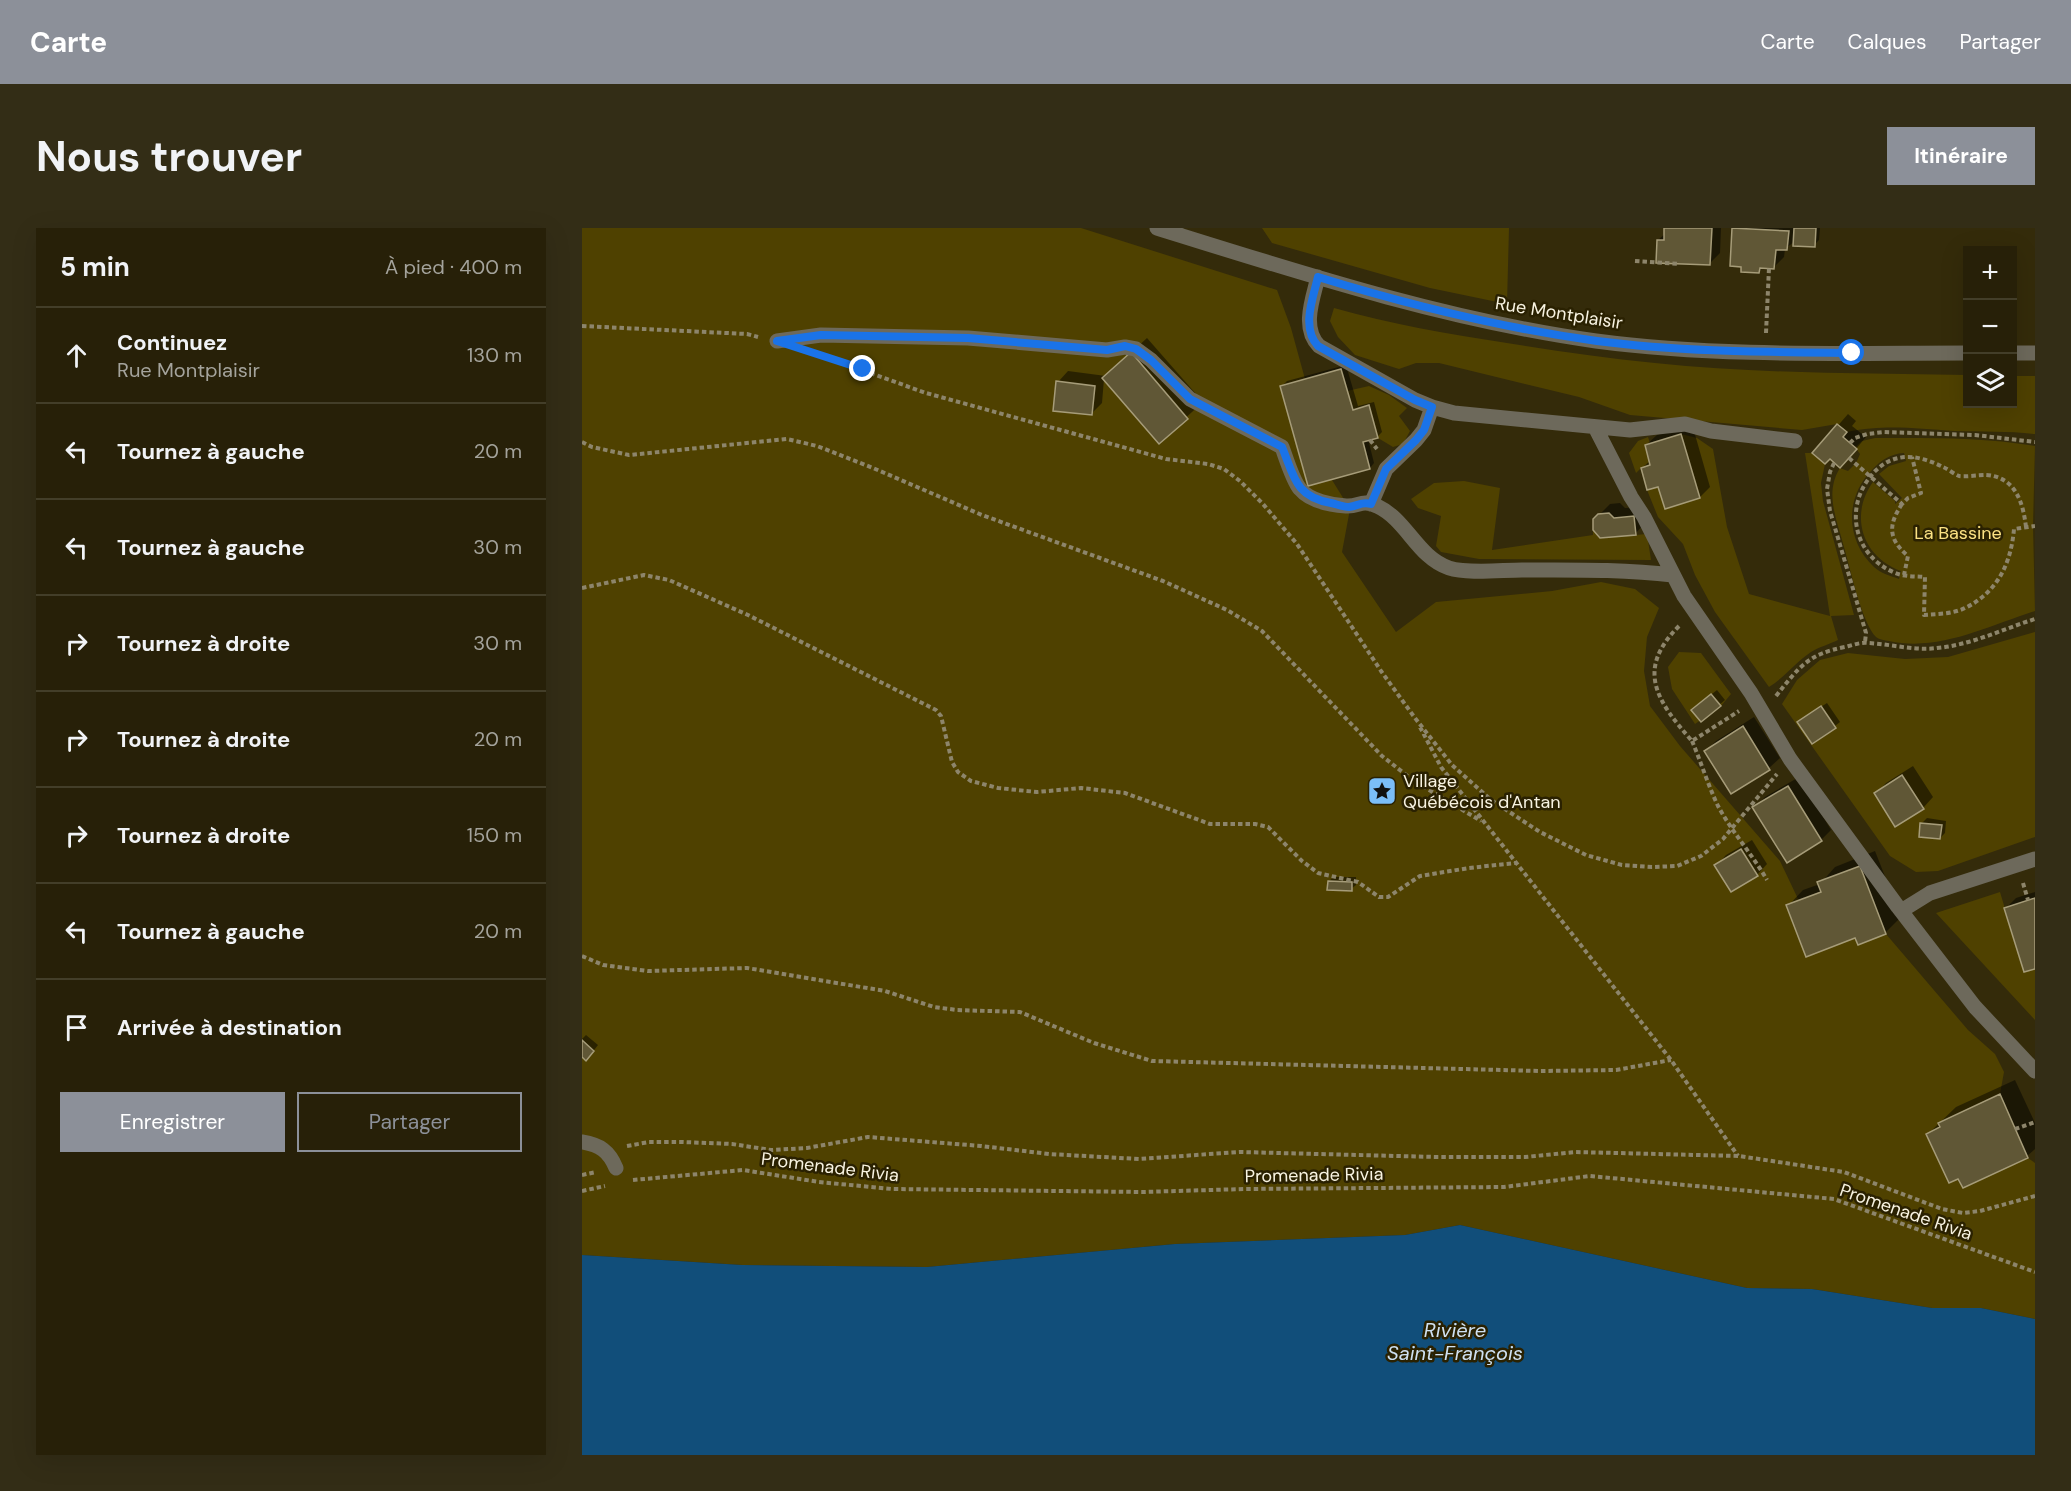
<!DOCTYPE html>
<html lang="fr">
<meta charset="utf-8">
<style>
:root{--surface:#272008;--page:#332d16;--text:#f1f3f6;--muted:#a4a39c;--line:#433e29;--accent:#8c9099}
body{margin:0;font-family:"DM Sans",sans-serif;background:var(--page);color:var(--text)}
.controls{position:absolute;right:18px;top:18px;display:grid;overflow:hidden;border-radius:0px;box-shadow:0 6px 24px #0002}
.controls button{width:54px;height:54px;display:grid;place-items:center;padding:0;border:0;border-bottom:2px solid var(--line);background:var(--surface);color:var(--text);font:30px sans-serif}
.stop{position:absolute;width:18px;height:18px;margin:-14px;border:4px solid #1a73e8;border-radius:50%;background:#fff}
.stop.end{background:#1a73e8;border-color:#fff;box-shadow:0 2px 6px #0008}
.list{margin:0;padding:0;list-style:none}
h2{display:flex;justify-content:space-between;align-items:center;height:78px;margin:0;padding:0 24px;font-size:26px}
h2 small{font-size:20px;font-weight:400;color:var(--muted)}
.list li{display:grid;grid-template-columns:39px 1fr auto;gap:18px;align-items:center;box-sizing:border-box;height:96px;padding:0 24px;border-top:2px solid var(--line)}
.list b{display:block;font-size:22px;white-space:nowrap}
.list p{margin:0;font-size:20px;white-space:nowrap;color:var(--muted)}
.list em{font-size:20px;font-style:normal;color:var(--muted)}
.actions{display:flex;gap:12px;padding:18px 24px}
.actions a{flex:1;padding:14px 0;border:2px solid var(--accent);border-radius:0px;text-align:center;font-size:21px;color:var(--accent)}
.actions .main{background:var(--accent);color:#fff}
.icon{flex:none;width:33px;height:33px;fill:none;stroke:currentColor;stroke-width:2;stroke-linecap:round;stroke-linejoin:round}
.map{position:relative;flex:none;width:1453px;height:1227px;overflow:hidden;border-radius:0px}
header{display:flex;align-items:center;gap:36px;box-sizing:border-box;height:84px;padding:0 30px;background:var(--accent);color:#fff}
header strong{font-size:28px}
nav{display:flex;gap:33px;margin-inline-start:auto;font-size:21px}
.intro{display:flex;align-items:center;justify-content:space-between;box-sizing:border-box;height:144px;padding:0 36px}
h1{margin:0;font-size:42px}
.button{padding:15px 27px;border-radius:0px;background:var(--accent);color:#fff;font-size:21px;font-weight:700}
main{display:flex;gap:36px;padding:0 36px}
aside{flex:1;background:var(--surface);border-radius:0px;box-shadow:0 6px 24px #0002}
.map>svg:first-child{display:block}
.green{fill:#4f4100;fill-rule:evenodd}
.water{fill:#114e7a}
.shadow{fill:#0007}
.building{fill:#605736;stroke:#a69c79;stroke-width:1.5}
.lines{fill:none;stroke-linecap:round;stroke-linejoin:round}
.path{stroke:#8d856b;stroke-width:4;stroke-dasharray:4.5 3;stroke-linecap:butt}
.minor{stroke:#6d695b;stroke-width:15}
.route{stroke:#1a73e8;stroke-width:8}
.labels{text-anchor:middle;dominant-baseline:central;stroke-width:5;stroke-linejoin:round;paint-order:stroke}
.street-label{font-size:18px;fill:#f8f3e1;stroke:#2a2101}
.park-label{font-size:18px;fill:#fce283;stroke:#2a2101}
.poi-label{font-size:18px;fill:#f8f3e1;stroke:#2a2101;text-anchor:start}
.water-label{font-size:20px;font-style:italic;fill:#cfe1f2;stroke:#2a2101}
</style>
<header>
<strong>Carte</strong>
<nav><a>Carte</a><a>Calques</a><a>Partager</a></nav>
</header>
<div class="intro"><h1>Nous trouver</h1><a class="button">Itinéraire</a></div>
<main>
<aside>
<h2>5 min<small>À pied · 400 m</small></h2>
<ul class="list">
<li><svg class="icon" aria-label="ahead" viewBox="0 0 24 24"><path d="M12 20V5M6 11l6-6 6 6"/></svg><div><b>Continuez</b><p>Rue Montplaisir</p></div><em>130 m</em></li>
<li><svg class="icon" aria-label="left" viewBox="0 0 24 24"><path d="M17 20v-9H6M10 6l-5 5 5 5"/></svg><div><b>Tournez à gauche</b></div><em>20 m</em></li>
<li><svg class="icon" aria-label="left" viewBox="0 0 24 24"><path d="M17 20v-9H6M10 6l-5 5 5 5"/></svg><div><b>Tournez à gauche</b></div><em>30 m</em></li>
<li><svg class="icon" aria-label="right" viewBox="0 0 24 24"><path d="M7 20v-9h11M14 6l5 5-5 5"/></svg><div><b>Tournez à droite</b></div><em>30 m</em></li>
<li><svg class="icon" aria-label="right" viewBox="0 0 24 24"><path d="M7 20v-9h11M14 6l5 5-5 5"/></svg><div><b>Tournez à droite</b></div><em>20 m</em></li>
<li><svg class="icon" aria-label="right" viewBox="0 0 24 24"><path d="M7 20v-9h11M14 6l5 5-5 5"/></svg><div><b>Tournez à droite</b></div><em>150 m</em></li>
<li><svg class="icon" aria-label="left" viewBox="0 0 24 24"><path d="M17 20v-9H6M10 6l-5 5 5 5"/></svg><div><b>Tournez à gauche</b></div><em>20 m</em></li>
<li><svg class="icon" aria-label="arrive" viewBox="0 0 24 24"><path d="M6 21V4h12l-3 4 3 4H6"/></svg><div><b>Arrivée à destination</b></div></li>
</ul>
<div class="actions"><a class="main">Enregistrer</a><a>Partager</a></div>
</aside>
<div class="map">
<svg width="1453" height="1227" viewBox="0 0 1453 1227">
<rect width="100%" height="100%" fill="#342b0a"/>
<path class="green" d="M0,0H499L695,62L709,100L723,151L698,158L726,258L750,252L768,281L760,324L814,404L854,374L970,363L1019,354L1053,361L1077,380L1065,409L1062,443L1068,478L1098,518L1198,633L1227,694L1244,721L1273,710L1276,717L1304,706L1386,802L1413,826L1422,844L1418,866L1357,895L1358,899L1344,906L1381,960L1446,930L1453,935V1091L1399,1080H1350L1230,1061L1165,1060L878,997L823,1007L593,1016L345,1039L160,1037L0,1027Z
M680,0H927L925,76L848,60L690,15Z
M752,80C809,96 866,106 925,115C974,123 1023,130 1073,135C1177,146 1281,145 1385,147L1386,176H1430L1431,148H1453V206C1426,203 1400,204 1373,203C1333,201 1306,196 1265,204L1255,196L1220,202L1048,187L997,169L857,135H834L817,141L773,127L756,109L748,93Z
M787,158L807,167L825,180L817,188L828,203L821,216L811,219L796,210L787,178L771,182L765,163Z
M1099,206L1115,210L1131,221L1145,299L1167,366L1248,388L1223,225H1230L1243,236L1239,255L1241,273L1272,387L1249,388L1256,412C1248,416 1237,419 1229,424C1214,434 1203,449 1187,459L1133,384L1113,347L1101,316L1076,289L1065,262L1076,259L1083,281L1118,270Z
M1066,209L1068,215L1063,217L1068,237L1059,240L1054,245L1047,225L1056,213Z
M1293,210C1347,210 1400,209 1453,218L1451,298L1453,383C1406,398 1357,424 1307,413C1302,412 1298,412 1294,409C1280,395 1268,340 1262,319C1255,292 1242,265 1258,240L1266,243L1274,235L1278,226L1273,219L1280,213ZM1322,225L1324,233L1307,238L1297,246L1320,270L1313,276V273L1291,254C1267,287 1280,329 1319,343L1317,351C1309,348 1298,345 1292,339C1263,312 1263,269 1290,242C1299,232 1308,226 1322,225Z
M882,253L918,260L910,322L1011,307V302L1018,310L1065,306L1069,332L897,331L859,324L854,318L859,288L836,280L829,271L852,255Z
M1453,404V609L1356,643L1334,644L1308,628L1200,476L1215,452L1238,432L1266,425L1323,431L1366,429Z
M1097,424L1119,425L1149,466L1139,478L1113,496L1090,461L1086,439Z
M1418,664L1442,744L1453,741V792L1354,685Z"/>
<path class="water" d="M878,997L1165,1060L1230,1061L1350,1080H1399L1453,1091V1227H0V1027L160,1037L345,1039L593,1016L823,1007Z"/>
<path class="shadow" d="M1084,0H1139L1138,25L1127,36L1076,12L1084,5Z
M1152,0H1238L1237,12L1232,17L1213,13L1203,21L1202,29L1192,39L1182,38L1177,44L1161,37H1149Z
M565,110L621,174L577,214L522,151L520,175L509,186L476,154L486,143L524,148Z
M764,137L776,178L792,174L800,204L795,209L786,211L792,235L788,240L700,158L705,153Z
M1266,186L1274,193L1270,198L1284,209L1268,228L1232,225Z
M1110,196L1128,259L1118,269L1060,240L1069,232L1064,217L1075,207Z
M1038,275L1043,280L1062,279L1063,295L1053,306L1012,292L1028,276Z
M1135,462L1143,472L1119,492L1116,477Z
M1245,475L1258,494L1253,498L1222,490Z
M1172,489L1198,530L1187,540L1149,564L1124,523L1134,513Z
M1331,538L1351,569L1341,580L1294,566L1304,555Z
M1217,549L1249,602L1239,612L1172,580L1183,569Z
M1345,590L1364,593L1363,605L1358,610L1340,595Z
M1170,612L1185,636L1175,647L1134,638L1144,627Z
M1293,623L1319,689L1303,705L1274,708L1206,678L1221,662L1238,656L1253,639Z
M752,649H774V657L769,661L747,653Z
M1453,664V739L1443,742L1424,680L1434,670Z
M4,807L16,817L9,826L0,827V811Z
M1433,852L1453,895V921L1445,928L1346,906L1374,879Z"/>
<path class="building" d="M1082,0H1130L1128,37L1074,35L1075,12H1082Z
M1150,0L1207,3L1205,22H1194L1192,41L1178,40L1177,45L1159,44V39L1148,38Z
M1212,0H1234L1233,19L1211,18Z
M549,124L606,191L577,216L520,150Z
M759,141L771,182L787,177L796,210L781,214L788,241L726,258L698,158Z
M474,153L513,158L510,187L471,183Z
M1255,196L1265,204L1261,209L1275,221L1258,240L1248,231L1243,236L1230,225Z
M1099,206L1118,270L1083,281L1076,259L1065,262L1059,240L1068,237L1063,217Z
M1027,285L1032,290L1052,288L1054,307L1018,310L1011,302V291L1016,286Z
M1129,466L1139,478L1119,494L1109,482Z
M1239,478L1254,500L1230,516L1215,494Z
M1161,498L1188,542L1149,566L1122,523Z
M1320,547L1342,581L1313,599L1292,565Z
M1206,558L1240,613L1205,635L1170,579Z
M1338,595L1360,597L1358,611L1337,609Z
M1159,621L1176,648L1149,664L1132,637Z
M1278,638L1304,706L1276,717L1273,710L1224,729L1204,677L1239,664L1235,654Z
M746,653L770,654V663L745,662Z
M1453,670V741L1442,744L1422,680Z
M0,812L12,823L4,833L0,829Z
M1418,866L1446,930L1381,960L1376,951L1367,955L1344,906L1358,899L1356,895Z"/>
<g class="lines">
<path class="path" d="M1053,33L1097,36
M0,98L165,106L176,109
M1184,105L1187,40
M246,130L344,165L584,231L626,236L642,241L658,253L681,276L715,316L799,443L833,490L870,537L909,572L958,604L1004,627L1040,637L1070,639L1095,638L1119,628L1141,611L1195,546
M788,212L795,221
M0,214L10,219L47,227L205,211L235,218L291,240L400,287L581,353L645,382L680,403L800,528L832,553L899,593
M1268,215L1273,210L1285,206L1302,204L1393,207L1453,214
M1267,230L1320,276L1326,270L1339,265L1330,229
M1252,235L1248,244L1245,261L1248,283L1284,405L1283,414
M1320,276C1306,297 1306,311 1326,328L1322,347
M1444,299C1441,275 1434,249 1404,247C1397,247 1383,249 1377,248C1372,246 1366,241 1361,239C1351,234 1338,229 1326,229C1310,229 1297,237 1288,249C1262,282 1273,327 1311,344C1321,349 1332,348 1343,349L1342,387C1355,386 1371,386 1383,380C1416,364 1429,335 1432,301C1439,300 1446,299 1453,298
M0,360L62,347L87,352L166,387L354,482L359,488L370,534L376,544L389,553L416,560L455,564L499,560L543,565L628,596H673L686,599L720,633L736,645L776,654L797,669H806L838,648L887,640L933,635
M1097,398C1053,442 1075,473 1110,513L1157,483
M1194,468C1217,439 1226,426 1263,419C1271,417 1279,414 1286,415C1309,416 1332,423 1355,420C1389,417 1421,401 1453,391
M838,499L859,539L1089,832L1156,928
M1110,513C1119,534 1126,557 1136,578C1150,604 1170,626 1185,652
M1441,655L1446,672
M0,728L21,737L66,743L165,740L303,763L352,779L375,782L438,784L512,815L570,833L958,843L1034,842L1089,832
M1433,901L1453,894
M45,918L67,914H101L150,916L189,922L225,920L286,909L399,918L467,926L557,931L657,924L856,929H943L993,924L1157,928L1262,944L1360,981L1381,985L1398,983L1453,968
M0,947L14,944
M51,952L161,942L237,954L310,961L560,964L663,961L922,959L1008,948L1252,971L1453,1044
M0,963L23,958"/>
<path class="minor" d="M575,0C719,45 864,92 1014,113C1134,129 1264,125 1386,125
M736,49C731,70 719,100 737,118L833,172L850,179L872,185L1048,202L1103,196L1129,203L1213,213
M195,113L239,107L386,110L525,122L543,119L554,121L569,132L608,171L700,219C704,230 711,253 718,261C728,273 750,277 764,278C778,279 778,271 795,278C825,292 835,329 867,340C885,346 920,342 940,342C991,342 1041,341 1091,347
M1430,125H1453
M1013,199L1049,269L1062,289L1102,368L1169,465L1208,531L1316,679L1393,779L1453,843
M789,276L804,241L834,212L842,202L850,179
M1319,683L1348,665L1453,631
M0,914C18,917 27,923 34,940"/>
</g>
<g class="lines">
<path class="route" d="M281,141L195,113L239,107L386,110L525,122L543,118L554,121L569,132L608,171L700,219C712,248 713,269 749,275C754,276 761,279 767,279C776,278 780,273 789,276L804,241L834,212L842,202L850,179L833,172L736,118C719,100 731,70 736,49C827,77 920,100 1015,113C1099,124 1185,124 1270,125"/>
</g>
<defs>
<g id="sight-square" transform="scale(1.5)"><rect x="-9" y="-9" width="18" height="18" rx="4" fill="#7bbef8" stroke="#2a2101"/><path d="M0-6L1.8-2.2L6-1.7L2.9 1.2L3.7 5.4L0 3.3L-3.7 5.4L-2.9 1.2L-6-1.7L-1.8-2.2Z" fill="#111"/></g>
</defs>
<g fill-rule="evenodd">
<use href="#sight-square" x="800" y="563"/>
</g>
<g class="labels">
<g class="street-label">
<text transform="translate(977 85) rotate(9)">Rue Montplaisir</text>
<text transform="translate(248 939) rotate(7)">Promenade Rivia</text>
<text transform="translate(732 947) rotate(-1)">Promenade Rivia</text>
<text transform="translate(1324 984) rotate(19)">Promenade Rivia</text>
</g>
<g class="park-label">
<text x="1376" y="305">La Bassine</text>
</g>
<g class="poi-label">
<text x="821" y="553">Village<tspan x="821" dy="21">Québécois d'Antan</tspan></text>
</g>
<g class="water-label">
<text x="873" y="1102">Rivière<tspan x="873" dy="23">Saint-François</tspan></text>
</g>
</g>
</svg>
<div class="controls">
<button>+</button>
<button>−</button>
<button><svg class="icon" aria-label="layers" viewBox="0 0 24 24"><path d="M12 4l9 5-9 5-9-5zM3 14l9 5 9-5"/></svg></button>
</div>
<div class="stop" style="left:1270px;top:125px"></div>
<div class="stop end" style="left:281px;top:141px"></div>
</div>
</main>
